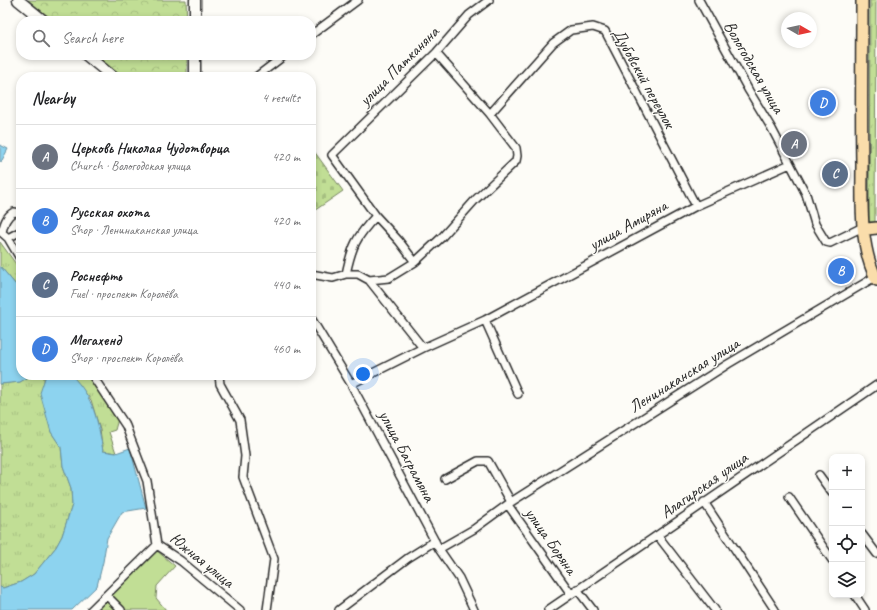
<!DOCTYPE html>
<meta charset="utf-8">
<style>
:root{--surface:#fff;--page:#f6f6f6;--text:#202124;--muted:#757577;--line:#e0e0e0;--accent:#7c3aed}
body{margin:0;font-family:Caveat,sans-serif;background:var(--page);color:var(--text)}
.controls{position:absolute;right:12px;bottom:12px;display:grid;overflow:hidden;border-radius:8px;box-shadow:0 2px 6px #0003}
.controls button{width:36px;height:36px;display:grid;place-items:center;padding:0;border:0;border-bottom:1px solid var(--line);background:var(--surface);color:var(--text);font:20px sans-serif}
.compass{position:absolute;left:781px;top:12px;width:36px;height:36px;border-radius:50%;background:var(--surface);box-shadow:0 2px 6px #0003;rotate:99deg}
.you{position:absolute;left:363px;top:374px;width:14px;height:14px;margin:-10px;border:3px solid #fff;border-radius:50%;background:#1a73e8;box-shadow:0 0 0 6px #1a73e833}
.badge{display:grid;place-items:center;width:26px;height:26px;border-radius:50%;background:var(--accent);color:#fff;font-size:13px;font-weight:700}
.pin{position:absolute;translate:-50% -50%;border:2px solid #fff;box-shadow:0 1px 4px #0006}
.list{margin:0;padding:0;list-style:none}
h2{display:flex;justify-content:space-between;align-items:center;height:52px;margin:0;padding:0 16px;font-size:17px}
h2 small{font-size:13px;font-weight:400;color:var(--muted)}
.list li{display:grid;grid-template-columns:26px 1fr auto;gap:12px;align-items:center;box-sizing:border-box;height:64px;padding:0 16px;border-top:1px solid var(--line)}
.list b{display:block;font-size:15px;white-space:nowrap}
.list p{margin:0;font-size:13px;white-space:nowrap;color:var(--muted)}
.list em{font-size:13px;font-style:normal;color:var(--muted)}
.icon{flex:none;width:22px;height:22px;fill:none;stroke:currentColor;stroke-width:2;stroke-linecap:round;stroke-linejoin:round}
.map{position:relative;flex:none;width:877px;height:610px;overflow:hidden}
.search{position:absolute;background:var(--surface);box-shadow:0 2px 6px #0003;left:16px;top:16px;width:300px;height:44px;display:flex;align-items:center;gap:10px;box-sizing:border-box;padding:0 14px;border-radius:16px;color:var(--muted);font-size:15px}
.panel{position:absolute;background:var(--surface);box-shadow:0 2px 6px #0003;left:16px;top:72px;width:300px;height:308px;border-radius:16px}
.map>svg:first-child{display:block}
.grass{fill:url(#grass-tufts);stroke:#768460}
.forest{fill:url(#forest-crowns);stroke:#768460}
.cemetery{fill:url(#cemetery-stones);stroke:#768460}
.garden{fill:#c1de95;stroke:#768460}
.water{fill:#8dd3ef;stroke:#6690a1}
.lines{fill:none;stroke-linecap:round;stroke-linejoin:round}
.street-casing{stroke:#2b2b2b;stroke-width:10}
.secondary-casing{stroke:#2b2b2b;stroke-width:13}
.primary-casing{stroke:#2b2b2b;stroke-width:14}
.street{stroke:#fdfcf7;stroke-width:7}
.secondary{stroke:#fdfcf7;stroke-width:10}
.primary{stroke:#faddab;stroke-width:11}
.labels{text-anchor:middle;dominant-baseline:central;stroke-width:3;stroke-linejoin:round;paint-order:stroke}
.street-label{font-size:17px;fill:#2b2b2b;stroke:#fdfcf7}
</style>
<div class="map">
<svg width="877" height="610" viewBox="0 0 877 610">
<defs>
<pattern id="grass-tufts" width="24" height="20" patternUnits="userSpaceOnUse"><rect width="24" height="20" fill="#c1de95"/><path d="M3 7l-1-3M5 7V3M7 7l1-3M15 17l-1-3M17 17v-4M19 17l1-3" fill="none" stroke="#a6bf81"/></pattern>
<pattern id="forest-crowns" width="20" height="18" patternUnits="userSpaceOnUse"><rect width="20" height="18" fill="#c1de95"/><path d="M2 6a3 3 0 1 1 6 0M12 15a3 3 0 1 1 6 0" fill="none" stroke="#a6bf81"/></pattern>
<pattern id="cemetery-stones" width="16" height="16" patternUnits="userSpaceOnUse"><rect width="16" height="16" fill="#c1de95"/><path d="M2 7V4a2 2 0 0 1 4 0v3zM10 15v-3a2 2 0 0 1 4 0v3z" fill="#a6bf81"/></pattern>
</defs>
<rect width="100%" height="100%" fill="#fdfcf7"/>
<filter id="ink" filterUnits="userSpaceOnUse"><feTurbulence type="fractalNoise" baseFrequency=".025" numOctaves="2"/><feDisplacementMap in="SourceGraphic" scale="8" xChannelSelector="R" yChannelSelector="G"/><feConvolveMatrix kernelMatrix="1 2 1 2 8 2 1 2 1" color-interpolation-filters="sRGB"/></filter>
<g filter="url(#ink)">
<path class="grass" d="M870,0H876L875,222H869Z
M0,242L21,271V291L0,266Z
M32,375H46L44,378L47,414L51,432L61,447L63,466L71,488L72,505L62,536L56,547L34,574L21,582L3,588L0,587V384L20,382Z
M71,375H91L118,419L115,430L109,432L116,453L103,451L100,430L91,400Z"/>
<path class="forest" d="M28,0H186L187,21H54Z
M95,55H187V77H122Z"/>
<path class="cemetery" d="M311,147L343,191L311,213Z"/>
<path class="garden" d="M156,550L175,566L157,586L156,598L166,610H96Z"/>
<path class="water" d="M0,145L8,149L1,162L0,161Z
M0,266L21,291V375H32L20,382L0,384Z
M46,375H71C94,397 98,422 103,451L116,453L130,448L146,508L122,512L107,538L103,562L97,586L72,610H0V587L3,588L21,582L34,574L56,547L62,536L72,505L71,488L63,466L61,447L51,432L40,393Z"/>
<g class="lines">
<g class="street-casing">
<path id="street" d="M699,0L749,91L772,129L806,194L815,224L826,242L830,243L863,227
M311,35L358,0
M256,77L285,55
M490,114L553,43L571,30L593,27L605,31L696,206
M0,231L8,238L21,260
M2,232C4,224 6,216 14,212L21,213
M8,238L21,231
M415,262L399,241L376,216L332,155L436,53L469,15L489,0
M311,274L333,278L346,274H358L369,280L423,348
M346,274C352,246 356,237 376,216
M369,280L389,278L415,262L442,237L476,199L516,161L517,156L516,148L490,114L436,53
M311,318L351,384L439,549L459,578L474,610
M485,320L518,394
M92,375L126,426L130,437L147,481L157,545L181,561L240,610
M219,375L220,384L240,420L245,456L243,477L274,559L267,610
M351,384L423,348L485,320L696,206L790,164
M819,475L832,493
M445,479L478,461H488L511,502
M789,497L832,560
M704,502L775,610
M508,505L571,594
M862,534L877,554
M658,536L715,610
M439,549L474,529L511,502L728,364L875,277
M577,589L593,610
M855,595L865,610
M107,596L121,610
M91,610L157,545
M339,610L408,558L435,541
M548,610L877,385"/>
</g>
<g class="secondary-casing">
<path id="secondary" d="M18,0L44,21
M195,0V21
M86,55L113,77
M195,55V77"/>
</g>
<g class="primary-casing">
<path id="primary" d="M862,0C862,55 861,109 862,164C862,200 859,247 877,280
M863,227L867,229L877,228"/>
</g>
<use href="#street" class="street"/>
<use href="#secondary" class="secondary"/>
<use href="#primary" class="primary"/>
</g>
</g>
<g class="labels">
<g class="street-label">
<text transform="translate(399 66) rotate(-45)">улица Патканяна</text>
<text transform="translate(754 67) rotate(60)">Вологодская улица</text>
<text transform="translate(644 78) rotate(61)">Дубовский переулок</text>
<text transform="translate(628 225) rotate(-29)">улица Амиряна</text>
<text transform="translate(684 375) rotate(-32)">Ленинаканская улица</text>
<text transform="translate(407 456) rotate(62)">улица Баграмяна</text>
<text transform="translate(704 485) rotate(-35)">Алагирская улица</text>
<text transform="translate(551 541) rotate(55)">улица Боряна</text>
<text transform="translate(202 560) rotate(39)">Южная улица</text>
</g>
</g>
</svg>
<div class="controls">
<button>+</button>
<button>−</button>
<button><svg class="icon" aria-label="locate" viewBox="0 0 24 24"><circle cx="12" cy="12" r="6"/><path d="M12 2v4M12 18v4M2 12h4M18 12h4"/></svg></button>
<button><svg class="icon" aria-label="layers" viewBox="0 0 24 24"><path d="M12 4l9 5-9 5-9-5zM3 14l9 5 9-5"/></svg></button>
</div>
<svg class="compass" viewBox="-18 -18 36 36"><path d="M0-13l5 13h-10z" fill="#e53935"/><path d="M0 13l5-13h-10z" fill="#757577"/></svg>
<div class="you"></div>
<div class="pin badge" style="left:794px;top:144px;background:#6b7280">A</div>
<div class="pin badge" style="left:841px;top:271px;background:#3f7fe0">B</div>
<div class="pin badge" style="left:835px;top:174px;background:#5c6f8a">C</div>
<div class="pin badge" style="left:823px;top:103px;background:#3f7fe0">D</div>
<div class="search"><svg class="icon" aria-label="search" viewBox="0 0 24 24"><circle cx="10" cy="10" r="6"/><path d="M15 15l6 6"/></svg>Search here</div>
<section class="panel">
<h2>Nearby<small>4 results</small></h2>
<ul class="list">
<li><span class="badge" style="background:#6b7280">A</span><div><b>Церковь Николая Чудотворца</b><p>Church · Вологодская улица</p></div><em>420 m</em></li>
<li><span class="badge" style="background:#3f7fe0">B</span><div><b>Русская охота</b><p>Shop · Ленинаканская улица</p></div><em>420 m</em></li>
<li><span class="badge" style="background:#5c6f8a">C</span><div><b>Роснефть</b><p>Fuel · проспект Королёва</p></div><em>440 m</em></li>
<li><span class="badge" style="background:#3f7fe0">D</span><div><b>Мегахенд</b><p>Shop · проспект Королёва</p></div><em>460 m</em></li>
</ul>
</section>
</div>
